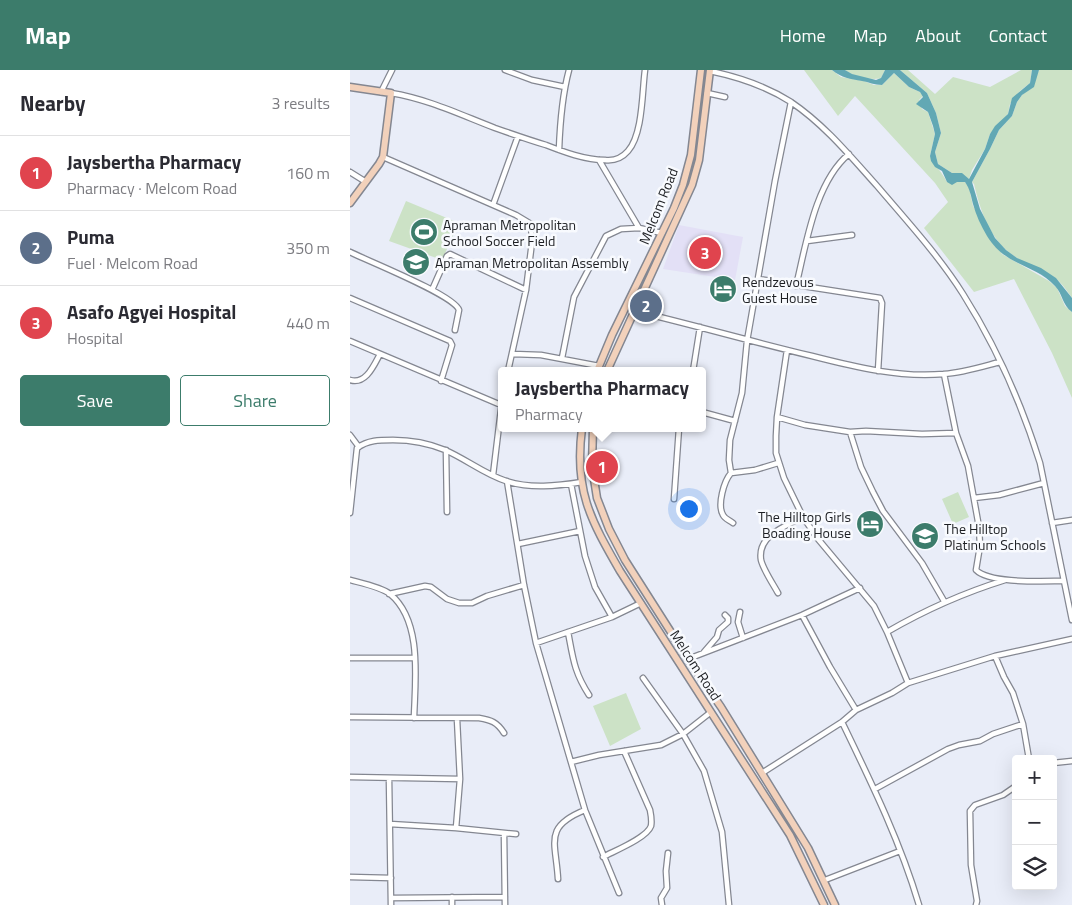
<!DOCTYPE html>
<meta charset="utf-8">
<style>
:root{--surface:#fff;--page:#f2f2f3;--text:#2b2b33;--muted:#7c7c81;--line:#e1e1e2;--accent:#3c7c6b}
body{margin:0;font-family:"Titillium Web",sans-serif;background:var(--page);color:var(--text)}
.controls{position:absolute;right:15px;bottom:15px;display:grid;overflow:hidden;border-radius:5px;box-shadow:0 5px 20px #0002}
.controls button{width:45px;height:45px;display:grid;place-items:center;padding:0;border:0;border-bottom:1px solid var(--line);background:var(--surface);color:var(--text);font:25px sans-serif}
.you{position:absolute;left:338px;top:438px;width:18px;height:18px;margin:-12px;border:4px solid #fff;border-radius:50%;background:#1a73e8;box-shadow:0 0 0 8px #1a73e833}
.badge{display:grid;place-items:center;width:32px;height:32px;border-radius:50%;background:var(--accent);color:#fff;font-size:16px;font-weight:700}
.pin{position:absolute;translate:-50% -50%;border:2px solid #fff;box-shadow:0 1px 5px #0006}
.popup{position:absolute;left:148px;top:297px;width:208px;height:65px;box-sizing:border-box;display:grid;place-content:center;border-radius:5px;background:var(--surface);filter:drop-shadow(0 1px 4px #0005);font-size:16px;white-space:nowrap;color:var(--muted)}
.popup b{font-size:19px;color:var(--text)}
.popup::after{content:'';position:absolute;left:50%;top:100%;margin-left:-10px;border:10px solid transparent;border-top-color:var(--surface)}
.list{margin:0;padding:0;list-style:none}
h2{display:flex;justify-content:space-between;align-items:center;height:65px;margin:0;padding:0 20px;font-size:21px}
h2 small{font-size:16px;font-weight:400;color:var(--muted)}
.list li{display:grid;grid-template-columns:32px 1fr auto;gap:15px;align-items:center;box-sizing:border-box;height:75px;padding:0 20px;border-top:1px solid var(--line)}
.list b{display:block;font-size:19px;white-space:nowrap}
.list p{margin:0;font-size:16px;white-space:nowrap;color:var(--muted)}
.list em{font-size:16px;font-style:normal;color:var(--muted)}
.actions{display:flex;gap:10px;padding:15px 20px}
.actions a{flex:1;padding:11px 0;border:1px solid var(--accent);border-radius:5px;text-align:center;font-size:18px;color:var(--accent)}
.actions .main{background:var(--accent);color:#fff}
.icon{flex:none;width:28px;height:28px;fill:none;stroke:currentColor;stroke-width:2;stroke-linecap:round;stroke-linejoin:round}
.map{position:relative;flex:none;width:722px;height:835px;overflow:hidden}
header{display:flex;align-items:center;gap:30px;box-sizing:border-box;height:70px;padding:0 25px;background:var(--accent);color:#fff}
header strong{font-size:24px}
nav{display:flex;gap:28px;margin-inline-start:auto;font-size:18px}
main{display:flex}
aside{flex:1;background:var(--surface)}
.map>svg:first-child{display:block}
.medical{fill:#e3e0f6}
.green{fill:#cce2c6}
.water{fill:#62a8b4}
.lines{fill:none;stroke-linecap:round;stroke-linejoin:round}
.street-casing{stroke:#848791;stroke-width:7}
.secondary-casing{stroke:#848791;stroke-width:9}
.street{stroke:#fff;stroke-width:4.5}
.secondary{stroke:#f2d1bb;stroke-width:6}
.labels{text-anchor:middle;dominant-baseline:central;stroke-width:5;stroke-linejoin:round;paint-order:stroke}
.street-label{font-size:14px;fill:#1d1f23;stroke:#f8fafe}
.poi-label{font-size:14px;fill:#1d1f23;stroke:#f8fafe;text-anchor:start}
</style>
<header>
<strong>Map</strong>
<nav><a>Home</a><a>Map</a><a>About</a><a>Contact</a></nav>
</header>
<main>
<aside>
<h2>Nearby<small>3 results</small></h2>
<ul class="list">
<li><span class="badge" style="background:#e0444e">1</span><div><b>Jaysbertha Pharmacy</b><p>Pharmacy · Melcom Road</p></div><em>160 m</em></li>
<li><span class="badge" style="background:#5c6f8a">2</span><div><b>Puma</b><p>Fuel · Melcom Road</p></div><em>350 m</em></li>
<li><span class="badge" style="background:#e0444e">3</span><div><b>Asafo Agyei Hospital</b><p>Hospital</p></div><em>440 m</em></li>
</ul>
<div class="actions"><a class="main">Save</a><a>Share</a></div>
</aside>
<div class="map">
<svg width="722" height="835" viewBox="0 0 722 835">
<rect width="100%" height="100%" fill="#e9edf8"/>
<path class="medical" d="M329,155L393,167L385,210L313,199Z"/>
<path class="green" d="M454,0H482L491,7L514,11L524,15H532L544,3L559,17L570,22L573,26L569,30L572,39L578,42L585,64L580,86C585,96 592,102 597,112H615L619,117L623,136L652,184L699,211L707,218L715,236L722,242V328L702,283L664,209L624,222L574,158L598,132L585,113L505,26L488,46Z
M495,0H535L531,8C522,11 502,6 495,0Z
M550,0H558L585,24L603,7L640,17L671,0H682L680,13L670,21L660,34L658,44L640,64L635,79L622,100L619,109L602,103L588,94L585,82L591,63L586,43L577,23Z
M689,0H722V228C717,221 711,212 704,207C693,200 679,196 667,188C640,171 631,143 624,114L622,112L640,79L649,60L662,46L667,32L672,25L680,18Z
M56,131L109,153L92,190L39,171Z
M608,422L619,447L603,454L592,429Z
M276,623L291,659L260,676L243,636Z"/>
<path class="water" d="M482,0H495L502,4L526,10L531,8L535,0H550L577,23L586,43L591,63L585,82L588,94L602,103H612L619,109L635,79L640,64L645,56L658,44L662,28L680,13L682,0H689L684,17L672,25L667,32L662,46L649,60L640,79L622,112L630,139L645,168L656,180L667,188L691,198L706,208L722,228V242C712,235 713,224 705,216C685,194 656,197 637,166C631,156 626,145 623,134C621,126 620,119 615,112H607L602,115L597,112L592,101L585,97L581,91L580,86L585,64L583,56L578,42L566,34L573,27L570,22L559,17L544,3L532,15C524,15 519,12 512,11C500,9 492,8 482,0Z"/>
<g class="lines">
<g class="street-casing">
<path id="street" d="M155,0L182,10L215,17
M360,1C389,7 416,16 441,32C475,55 501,87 528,117C557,151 589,186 613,224C646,276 672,335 690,393L722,550
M31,22L42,0
M41,23C78,29 111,45 145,58C162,64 179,70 196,75C214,82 235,90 255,90C264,91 272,88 278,81C293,64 292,22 295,0
M357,23L375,27
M209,80C210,53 212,26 219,0
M33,87L166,145L181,154L182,172L176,220L158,301
M249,90L289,158
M0,102L16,112
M143,135L168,66
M457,171L502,165
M0,182C18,191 104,225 109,240L105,260
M408,209L530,228L532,233L528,301
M446,216C456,175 465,112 499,84
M82,220L97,186L100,184L176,220
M0,228L100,271L102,275L91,311
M285,241C344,255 403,272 462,286C505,297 549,308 594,304C612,303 631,297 650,292
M0,271L151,335
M437,280L427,347L426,366V383L434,408L453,447L468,469L524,536L537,562L558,613
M163,284L191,285L249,296
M212,288L224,227L256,166L271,159L289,158L312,163
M343,301L350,257
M594,304L606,363L618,396L629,457L630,476L626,500C640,514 694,511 714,511
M0,310C16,315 24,295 30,284
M352,342L385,351
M427,347L455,355L500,362L516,361L572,364L606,363
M500,362L511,397L523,422L533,441L572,493L594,531
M0,365L9,377
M96,380L97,442
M381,403L379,390L380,370L392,323L397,271L425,111L441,32
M143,405L152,331
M157,411L174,515L186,573L235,740L269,823
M221,414L235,486L245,517L262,547
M624,428L649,425L694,413
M324,429L329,358
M0,443L7,378C18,370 29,370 43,370C61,370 78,373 95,380C116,389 134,404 156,411C180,419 207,416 232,412
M383,453C379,450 375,449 373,445C367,435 374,411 381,403L405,400L428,393
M702,453L722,450
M168,474L230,461
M0,510C11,513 31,517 40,524C73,551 65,611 64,648
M428,523C423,514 413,499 411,490C407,465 436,456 453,447
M39,524L75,516L81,517L97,529L109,533H122L137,526L174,515
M390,542L388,552L393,568
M452,545L480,597L506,640
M218,562C223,588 224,602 239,625
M537,562C575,540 613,523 655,510
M186,573L262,547L291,533
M354,582L367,567L369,560L378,552V548L375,545
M645,586L654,607L663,623L673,654L679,689
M0,588H65
M338,589L452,545L510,518
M293,608L333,664L354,701L372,762L379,835
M0,647L129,648C141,650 147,652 154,663
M492,652C521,712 550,771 569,835
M221,692L249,685L311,675L333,664L361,642
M703,693L722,691
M412,703L492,652L506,640L542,623L558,613L645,586L722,569
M0,707L110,709
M39,708L41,835
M525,719L598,679L609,675L630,671L643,664L673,654
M40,754L106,758L166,764
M106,758L110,709L107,649
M154,763L155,835
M253,787C264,781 297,768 301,756C302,751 301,745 300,740L274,681
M0,807L41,808
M208,809C206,772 193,757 235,740
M475,810L550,781
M102,827V835
M41,828L155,827
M312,835L311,828L317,818L316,801L318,783
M626,835L627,831L621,795L620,741L625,735L653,725L666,716"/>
</g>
<g class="secondary-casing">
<path id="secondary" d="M0,17L41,23L33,87L29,94L0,133
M247,301L262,265L324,138L333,115L341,85L351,0
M257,301L342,115L349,90L360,0
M232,358C224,420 240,449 270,501L440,765L474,835
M243,358L242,396L244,409L247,428L259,459L275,490L338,589L371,637L458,778L485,835"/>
</g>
<use href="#street" class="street"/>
<use href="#secondary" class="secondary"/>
</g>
<defs>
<g id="stadium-disc" transform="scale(1.4375)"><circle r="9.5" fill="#3c7c6b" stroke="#f8fafe"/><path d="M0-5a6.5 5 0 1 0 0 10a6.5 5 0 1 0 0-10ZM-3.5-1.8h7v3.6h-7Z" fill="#fff"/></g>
<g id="school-disc" transform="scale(1.4375)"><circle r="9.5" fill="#3c7c6b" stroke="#f8fafe"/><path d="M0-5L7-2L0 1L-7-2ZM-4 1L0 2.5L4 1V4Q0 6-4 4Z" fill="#fff"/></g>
<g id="hotel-disc" transform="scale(1.4375)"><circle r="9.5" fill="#3c7c6b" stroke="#f8fafe"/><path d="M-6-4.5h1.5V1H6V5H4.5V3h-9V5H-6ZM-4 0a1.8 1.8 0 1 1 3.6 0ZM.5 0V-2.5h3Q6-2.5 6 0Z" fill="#fff"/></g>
</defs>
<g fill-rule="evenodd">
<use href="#stadium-disc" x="74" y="162"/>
<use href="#school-disc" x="66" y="192"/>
<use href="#hotel-disc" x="373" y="219"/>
<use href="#hotel-disc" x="520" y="454"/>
<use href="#school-disc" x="575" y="466"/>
</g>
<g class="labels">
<g class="street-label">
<text transform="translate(308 136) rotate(-68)">Melcom Road</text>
<text transform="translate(346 595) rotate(57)">Melcom Road</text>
</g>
<g class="poi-label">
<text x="93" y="154">Apraman Metropolitan<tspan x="93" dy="16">School Soccer Field</tspan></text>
<text x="85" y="192">Apraman Metropolitan Assembly</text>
<text x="392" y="211">Rendzevous<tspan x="392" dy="16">Guest House</tspan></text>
<text x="501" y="446" text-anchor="end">The Hilltop Girls<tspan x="501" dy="16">Boading House</tspan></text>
<text x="594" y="458">The Hilltop<tspan x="594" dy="16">Platinum Schools</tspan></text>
</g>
</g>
</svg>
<div class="controls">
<button>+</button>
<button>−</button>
<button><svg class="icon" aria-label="layers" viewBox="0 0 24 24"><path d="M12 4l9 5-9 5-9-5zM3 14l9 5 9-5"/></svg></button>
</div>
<div class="you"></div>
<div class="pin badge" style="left:252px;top:397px;background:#e0444e">1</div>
<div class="popup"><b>Jaysbertha Pharmacy</b>Pharmacy</div>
<div class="pin badge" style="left:296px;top:236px;background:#5c6f8a">2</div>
<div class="pin badge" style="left:355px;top:183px;background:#e0444e">3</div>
</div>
</main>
